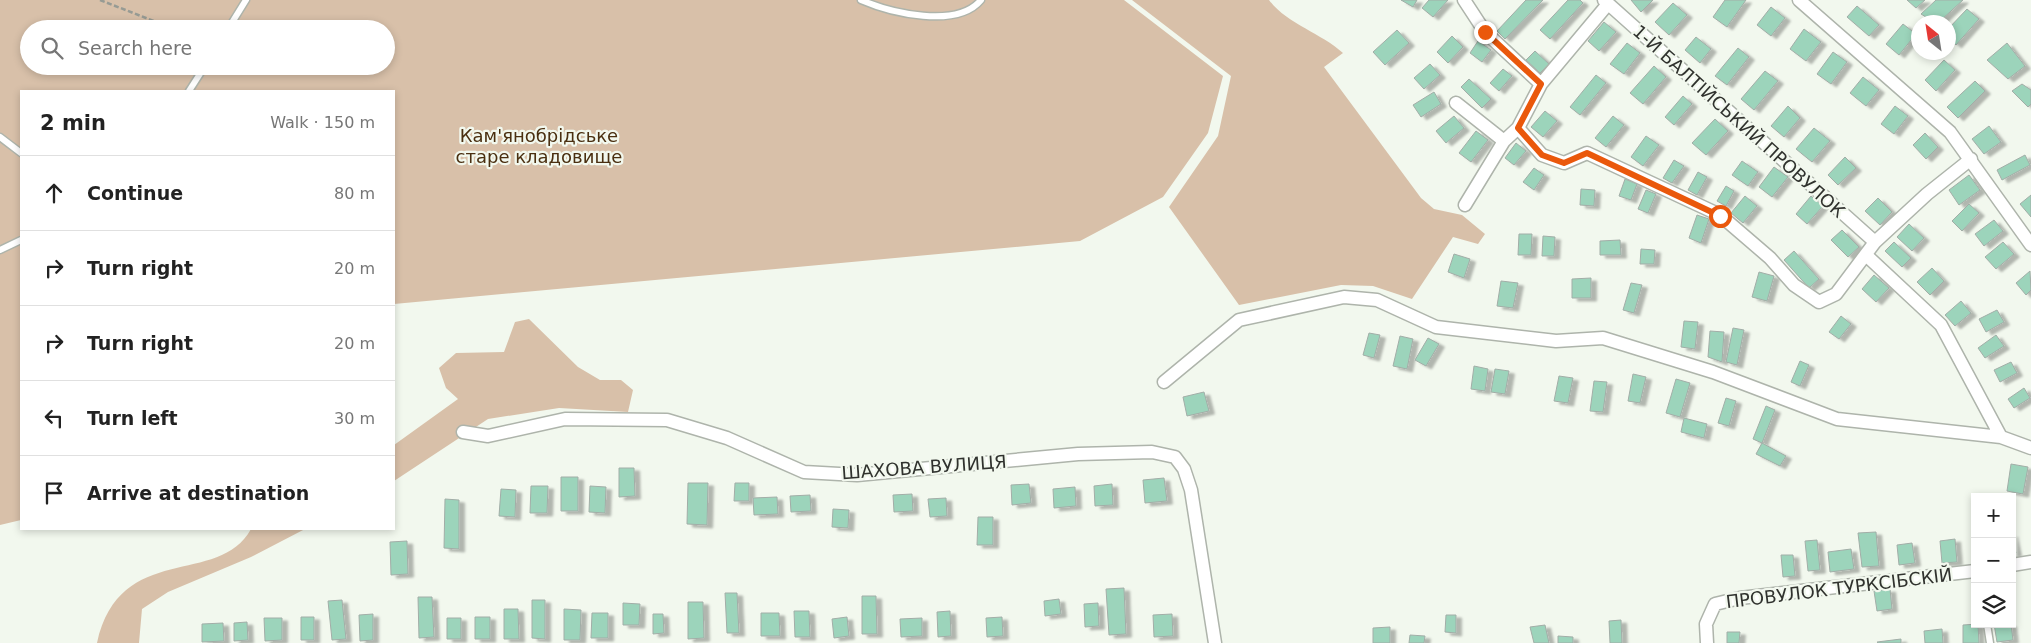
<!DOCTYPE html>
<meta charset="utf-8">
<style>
:root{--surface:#fff;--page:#f2f2f2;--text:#222;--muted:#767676;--line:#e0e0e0}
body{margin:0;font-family:"DejaVu Sans",sans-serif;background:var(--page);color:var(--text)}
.controls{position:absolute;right:15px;bottom:15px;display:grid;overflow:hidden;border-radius:0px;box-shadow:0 2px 8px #0003}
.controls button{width:45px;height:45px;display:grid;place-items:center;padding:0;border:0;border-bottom:1px solid var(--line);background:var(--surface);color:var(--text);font:25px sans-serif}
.compass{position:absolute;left:1911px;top:15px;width:45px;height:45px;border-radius:50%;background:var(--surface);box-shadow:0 2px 8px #0003;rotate:330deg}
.stop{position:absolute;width:15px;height:15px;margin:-11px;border:4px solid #ea580c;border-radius:50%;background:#fff}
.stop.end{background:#ea580c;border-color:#fff;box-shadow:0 1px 5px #0008}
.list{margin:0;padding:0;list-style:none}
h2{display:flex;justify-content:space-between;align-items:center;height:65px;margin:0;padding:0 20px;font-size:21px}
h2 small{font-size:16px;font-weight:400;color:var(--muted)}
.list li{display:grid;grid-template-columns:32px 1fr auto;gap:15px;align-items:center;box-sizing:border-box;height:75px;padding:0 20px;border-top:1px solid var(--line)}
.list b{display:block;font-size:19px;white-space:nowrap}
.list em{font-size:16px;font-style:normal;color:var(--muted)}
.icon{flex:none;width:28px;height:28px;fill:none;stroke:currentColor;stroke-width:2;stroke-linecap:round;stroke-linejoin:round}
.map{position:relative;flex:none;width:2031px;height:643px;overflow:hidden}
.search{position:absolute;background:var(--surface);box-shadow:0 2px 8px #0003;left:20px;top:20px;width:375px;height:55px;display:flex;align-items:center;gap:12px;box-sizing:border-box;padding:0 18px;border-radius:28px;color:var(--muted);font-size:19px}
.panel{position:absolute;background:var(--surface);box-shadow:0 2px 8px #0003;left:20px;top:90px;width:375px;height:440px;border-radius:0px}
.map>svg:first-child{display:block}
.green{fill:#d8c0a9;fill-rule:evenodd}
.building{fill:#9cd4bb;stroke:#a2ada7;filter:url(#shadow)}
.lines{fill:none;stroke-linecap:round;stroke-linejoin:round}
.lane-casing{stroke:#aeb4ab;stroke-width:9}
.street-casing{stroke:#aeb4ab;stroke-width:15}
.path{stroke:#979b94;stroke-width:2.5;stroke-dasharray:5 2.5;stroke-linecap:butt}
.lane{stroke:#fff;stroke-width:6}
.street{stroke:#fff;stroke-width:12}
.route{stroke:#ea580c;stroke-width:6}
.labels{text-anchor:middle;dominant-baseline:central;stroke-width:4.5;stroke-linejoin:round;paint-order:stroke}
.street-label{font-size:18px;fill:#30322e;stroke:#f2f8ee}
.park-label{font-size:18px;fill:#4a2f10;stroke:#f2f8ee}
</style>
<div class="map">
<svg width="2031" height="643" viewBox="0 0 2031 643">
<defs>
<filter id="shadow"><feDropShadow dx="5.5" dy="3" stdDeviation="1" flood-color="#0004"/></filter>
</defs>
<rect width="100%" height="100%" fill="#f2f8ee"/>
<path class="green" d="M0,0H1124L1223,76L1208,133L1163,197L1080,241L394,304V91H21V520L0,525ZM29,29H386V66H29Z
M1132,0H1269C1287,24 1321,33 1343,53L1324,67L1421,198L1434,209L1462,215L1485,234L1478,244L1453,237L1412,299L1373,286L1341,285L1239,305L1169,207L1218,136L1231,76Z
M529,319L578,367L600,380H621L633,390L628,412L559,408L488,419L394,481V445L458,399L446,388L439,368L456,353L504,352L515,322Z
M251,529H305L251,557L168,592L142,609L139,643H97C120,540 219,588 251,529Z"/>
<path class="building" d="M1401,0H1417L1413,7Z
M1429,0H1448L1433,17L1422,8Z
M1526,0H1543L1505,39L1497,31Z
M1568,0H1580L1583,3L1550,39L1540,30Z
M1631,0H1653L1641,12Z
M1725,0H1746L1727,27L1713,17Z
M1907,0H1925L1916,8Z
M1936,0H1963L1939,22H1934L1921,14Z
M1673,3L1687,15L1669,35L1655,22Z
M1857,6L1879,25L1869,36L1847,17Z
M1771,7L1785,18L1771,36L1757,25Z
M1967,9L1979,19L1956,45L1948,38V29Z
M1604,22L1616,32L1599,51L1588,41Z
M1903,24L1916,34L1899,55L1886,44Z
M1804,29L1821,42L1806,61L1790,49Z
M1397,30L1409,43L1385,65L1373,52Z
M1452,36L1463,47L1448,63L1437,52Z
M1696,37L1711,49L1700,63L1685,50Z
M1478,41L1491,50L1482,62L1470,53Z
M1627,43L1640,53L1624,74L1610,64Z
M2007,43L2025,66L2008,79L1987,60Z
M1738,48L1749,57L1727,85L1715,76Z
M1535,51L1549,64L1540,73L1526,60Z
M1833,52L1847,62L1831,84L1817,74Z
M1944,60L1955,70L1936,91L1925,80Z
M1430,64L1440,75L1424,89L1414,78Z
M1654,66L1666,77L1643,104L1630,93Z
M1503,69L1512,76L1499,91L1490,83Z
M1765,71L1778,81L1754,110L1741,99Z
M1596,75L1606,83L1580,115L1570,107Z
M1863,77L1879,90L1866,106L1850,93Z
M1469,79L1491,99L1482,108L1461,87Z
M1975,81L1985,91L1958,118L1947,107Z
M2022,84L2031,90V104L2028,107L2012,91Z
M1434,92L1441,104L1421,117L1413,105Z
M1683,96L1692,104L1674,125L1665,117Z
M1788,106L1800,118L1784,137L1771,126Z
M1895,106L1908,116L1894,134L1881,124Z
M1545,111L1557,121L1543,137L1531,127Z
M1454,116L1464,128L1446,143L1436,131Z
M1613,116L1624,125L1606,147L1595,138Z
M1715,119L1728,131L1706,155L1692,143Z
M1989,126L2001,142L1984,154L1972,139Z
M1814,128L1830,141L1812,162L1796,149Z
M1476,131L1488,140L1471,162L1459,153Z
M1925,133L1938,147L1926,159L1913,145Z
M1646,136L1659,145L1643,166L1631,157Z
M1516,143L1526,151L1514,165L1505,158Z
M2025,155L2030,165L2002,180L1997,170Z
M1845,157L1856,168L1838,185L1828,175Z
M1674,160L1684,166L1672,183L1663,178Z
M1742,161L1758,172L1748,186L1732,175Z
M1774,167L1788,177L1772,197L1759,187Z
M1534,168L1544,175L1534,190L1523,182Z
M1698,172L1707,177L1697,195L1688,190Z
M1969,175L1980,190L1959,205L1949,190Z
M1625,179L1637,184L1631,200L1619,196Z
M1726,186L1734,191L1726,206L1717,201Z
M1581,189L1595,190L1594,206L1580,205Z
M1646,190L1656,194L1648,213L1638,209Z
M2031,195V217L2020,204Z
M1745,196L1757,206L1743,223L1731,213Z
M1811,196L1823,206L1807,224L1796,214Z
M1878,198L1892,212L1880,225L1865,211Z
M1969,204L1979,213L1962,231L1952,221Z
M1697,215L1709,219L1701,243L1689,238Z
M1994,220L2003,231L1984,246L1975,234Z
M1909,224L1924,238L1912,251L1897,237Z
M1842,230L1859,247L1848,257L1831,240Z
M1519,234H1532L1531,255H1518Z
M1543,236L1555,237L1554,256H1542Z
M1620,240L1621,255H1600V241Z
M1894,242L1911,258L1902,267L1885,251Z
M2003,242L2014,254L1996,269L1985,257Z
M1641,249L1655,250L1654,264H1640Z
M1794,251L1819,279L1809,288L1784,260Z
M1454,254L1470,259L1464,278L1448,272Z
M1932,268L1944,281L1930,295L1917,282Z
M2030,271L2031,290L2026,295L2016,283Z
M1759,272L1774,276L1767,301L1752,297Z
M1874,275L1889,288L1876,302L1862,289Z
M1591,278V298H1572V279Z
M1501,281L1518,283L1513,308L1497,306Z
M1631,283L1642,285L1634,313L1623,310Z
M1961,301L1971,313L1955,326L1945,315Z
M1997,310L2004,322L1986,332L1979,319Z
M1841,316L1851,324L1839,339L1829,332Z
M1684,321L1698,322L1695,349L1681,347Z
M1733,328L1744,330L1737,365L1726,362Z
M1710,331L1724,332L1722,362L1708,357Z
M1369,333L1380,335L1374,358L1363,355Z
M1996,335L2004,346L1985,358L1978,348Z
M1400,336L1413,339L1407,369L1393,366Z
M1428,338L1439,344L1426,366L1415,360Z
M1800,361L1809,365L1800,386L1791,382Z
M2011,362L2017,373L2000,382L1994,370Z
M1474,366L1488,369L1485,391L1471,389Z
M1495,369L1509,371L1505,394L1491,392Z
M1633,374L1646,377L1640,403L1628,401Z
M1559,376L1573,378L1568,403L1554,401Z
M1676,379L1690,383L1680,417L1666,413Z
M1594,381L1607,382L1603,412L1590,411Z
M2024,388L2030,398L2014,408L2008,399Z
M1204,392L1209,411L1187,416L1183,397Z
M1726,398L1736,401L1729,426L1718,423Z
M1766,406L1775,410L1762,443L1753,439Z
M1684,418L1707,424L1704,438L1681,432Z
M1762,443L1786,456L1780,466L1756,454Z
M2011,464L2028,467L2023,494L2007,491Z
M619,468H634L635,496L619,497Z
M561,477H578V511H561Z
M1164,478L1167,501L1145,503L1143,480Z
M688,483H708L707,525L687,524Z
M735,483H749V501H734Z
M1029,484L1031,503L1012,505L1011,485Z
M1112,484L1113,505L1095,506L1094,486Z
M531,486H548L547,513H530Z
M590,486L606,487L605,513L589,512Z
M1075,487L1076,506L1054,508L1053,489Z
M501,489L516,490L515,517L499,516Z
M912,494L913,511L894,512L893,495Z
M810,495L811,511L791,512L790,496Z
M777,497L778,514L754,515L753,498Z
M946,498L947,516L930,517L928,499Z
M445,499L459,500V549L444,548Z
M833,509L849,510L848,528L832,527Z
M978,517H993V545H977Z
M1876,532L1879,566L1862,567L1858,533Z
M2012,534L2016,553L2012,554Z
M1955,539L1957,562L1942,563L1940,541Z
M1817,540L1820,570L1808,571L1805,541Z
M407,541L408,574L391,575L390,542Z
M1912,543L1915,563L1899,565L1897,545Z
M1851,549L1854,569L1830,572L1828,552Z
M1781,555H1793L1795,576L1783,577Z
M1124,588L1126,634L1109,635L1106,589Z
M1890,589L1892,609L1877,611L1874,591Z
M725,593H737L739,633H727Z
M862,596H876L877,634H862Z
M418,597H432L434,637L419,638Z
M1059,599L1061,614L1045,616L1044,601Z
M342,600L346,639L332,640L328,601Z
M532,600H545V639L532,638Z
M688,602H703L704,638L688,639Z
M623,603L640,604L639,625H623Z
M1098,603L1099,626L1085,627L1084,604Z
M504,609H518L519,639H504Z
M564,609L581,610L580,640H564Z
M794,611H809L810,637H795Z
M950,611L951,636L938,637L937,612Z
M592,613H608V638H591Z
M761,613H779L780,636H761Z
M373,614V640L360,641L359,615Z
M653,614H663L664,633L653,634Z
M1172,614L1173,636L1154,637L1153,615Z
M1446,615H1456V633L1445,632Z
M301,617H314V640H301Z
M475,617H490V639H475Z
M847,617L849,636L834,638L832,619Z
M1002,617L1003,636L987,637L986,618Z
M264,618H282V640L265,641Z
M447,618H461V639H447Z
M922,618V636L901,637L900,619Z
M1621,620L1622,643H1610L1609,621Z
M247,622L248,640L234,641V623Z
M223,623L224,641L202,642V624Z
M1978,624L1979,643H1963V625Z
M1994,624H2011L2013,640L1997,642Z
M1545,625L1549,643H1534L1530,627Z
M1390,627V643H1373V628Z
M1942,629L1943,643H1925L1924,631Z
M1727,632H1740L1739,643H1727Z
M1410,635L1425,636L1424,643H1409Z
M1558,636L1573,637V643H1558Z
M1901,639V643H1878L1877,642Z"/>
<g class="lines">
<g class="lane-casing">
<path id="lane" d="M861,0C891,13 957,29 981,0
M228,29L246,0
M189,91L205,66
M0,137L21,153
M0,250L21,240
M1987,624L1990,643"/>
</g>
<g class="street-casing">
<path id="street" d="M1464,0L1485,32L1541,84
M1604,0L1875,242
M1799,0L1950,132L2031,245
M1456,103L1504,141
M1518,128L1542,155L1564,163L1587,153L1720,215L1770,258L1794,285L1819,302L1836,294L1875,242L1927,194L1971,159
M1465,205L1504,141L1518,128L1541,84L1608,4
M1866,255L1941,325L2001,437
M1164,382L1239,320L1344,297L1377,300L1436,327L1556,341L1603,338L1713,372L1837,419L2001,437L2031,448
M463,432L488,436L565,419L667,420L727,438L804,472L857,475L1078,454L1152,452L1175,457L1184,469L1191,490L1215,643
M2012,565L2031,562
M1707,643L1706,624L1715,604L1740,598L1975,571"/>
</g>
<path class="path" d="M100,0L174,29"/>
<use href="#lane" class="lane"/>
<use href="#street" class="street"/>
</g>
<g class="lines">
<path class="route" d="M1485,32L1541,84L1518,128L1542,155L1564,163L1587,153L1720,216"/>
</g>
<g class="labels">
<g class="street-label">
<text transform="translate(1739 121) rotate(42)">1-Й БАЛТІЙСЬКИЙ ПРОВУЛОК</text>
<text transform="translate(924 467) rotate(-4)">ШАХОВА ВУЛИЦЯ</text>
<text transform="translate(1839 588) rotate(-7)">ПРОВУЛОК ТУРКСІБСКІЙ</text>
</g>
<g class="park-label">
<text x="539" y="135">Кам'янобрідське<tspan x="539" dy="21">старе кладовище</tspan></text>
</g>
</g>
</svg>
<div class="controls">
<button>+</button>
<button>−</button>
<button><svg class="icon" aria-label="layers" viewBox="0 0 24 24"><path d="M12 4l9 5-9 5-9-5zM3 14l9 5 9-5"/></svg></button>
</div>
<svg class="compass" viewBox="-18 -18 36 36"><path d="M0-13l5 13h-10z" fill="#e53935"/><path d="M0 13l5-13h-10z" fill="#767676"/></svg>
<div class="stop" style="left:1720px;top:216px"></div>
<div class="stop end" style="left:1485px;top:32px"></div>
<div class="search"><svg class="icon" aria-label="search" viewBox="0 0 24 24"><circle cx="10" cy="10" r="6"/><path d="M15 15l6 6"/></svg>Search here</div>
<section class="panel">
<h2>2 min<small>Walk · 150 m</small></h2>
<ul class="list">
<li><svg class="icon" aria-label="ahead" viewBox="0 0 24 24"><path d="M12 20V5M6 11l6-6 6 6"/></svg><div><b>Continue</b></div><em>80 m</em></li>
<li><svg class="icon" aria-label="right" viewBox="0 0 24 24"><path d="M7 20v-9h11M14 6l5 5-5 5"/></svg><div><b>Turn right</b></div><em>20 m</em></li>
<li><svg class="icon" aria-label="right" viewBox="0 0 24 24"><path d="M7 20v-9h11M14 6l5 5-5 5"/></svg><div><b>Turn right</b></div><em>20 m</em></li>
<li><svg class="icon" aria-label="left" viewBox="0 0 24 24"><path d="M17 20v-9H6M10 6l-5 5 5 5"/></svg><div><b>Turn left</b></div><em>30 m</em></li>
<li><svg class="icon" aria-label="arrive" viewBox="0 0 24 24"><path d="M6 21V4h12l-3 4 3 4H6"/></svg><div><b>Arrive at destination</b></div></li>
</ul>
</section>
</div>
